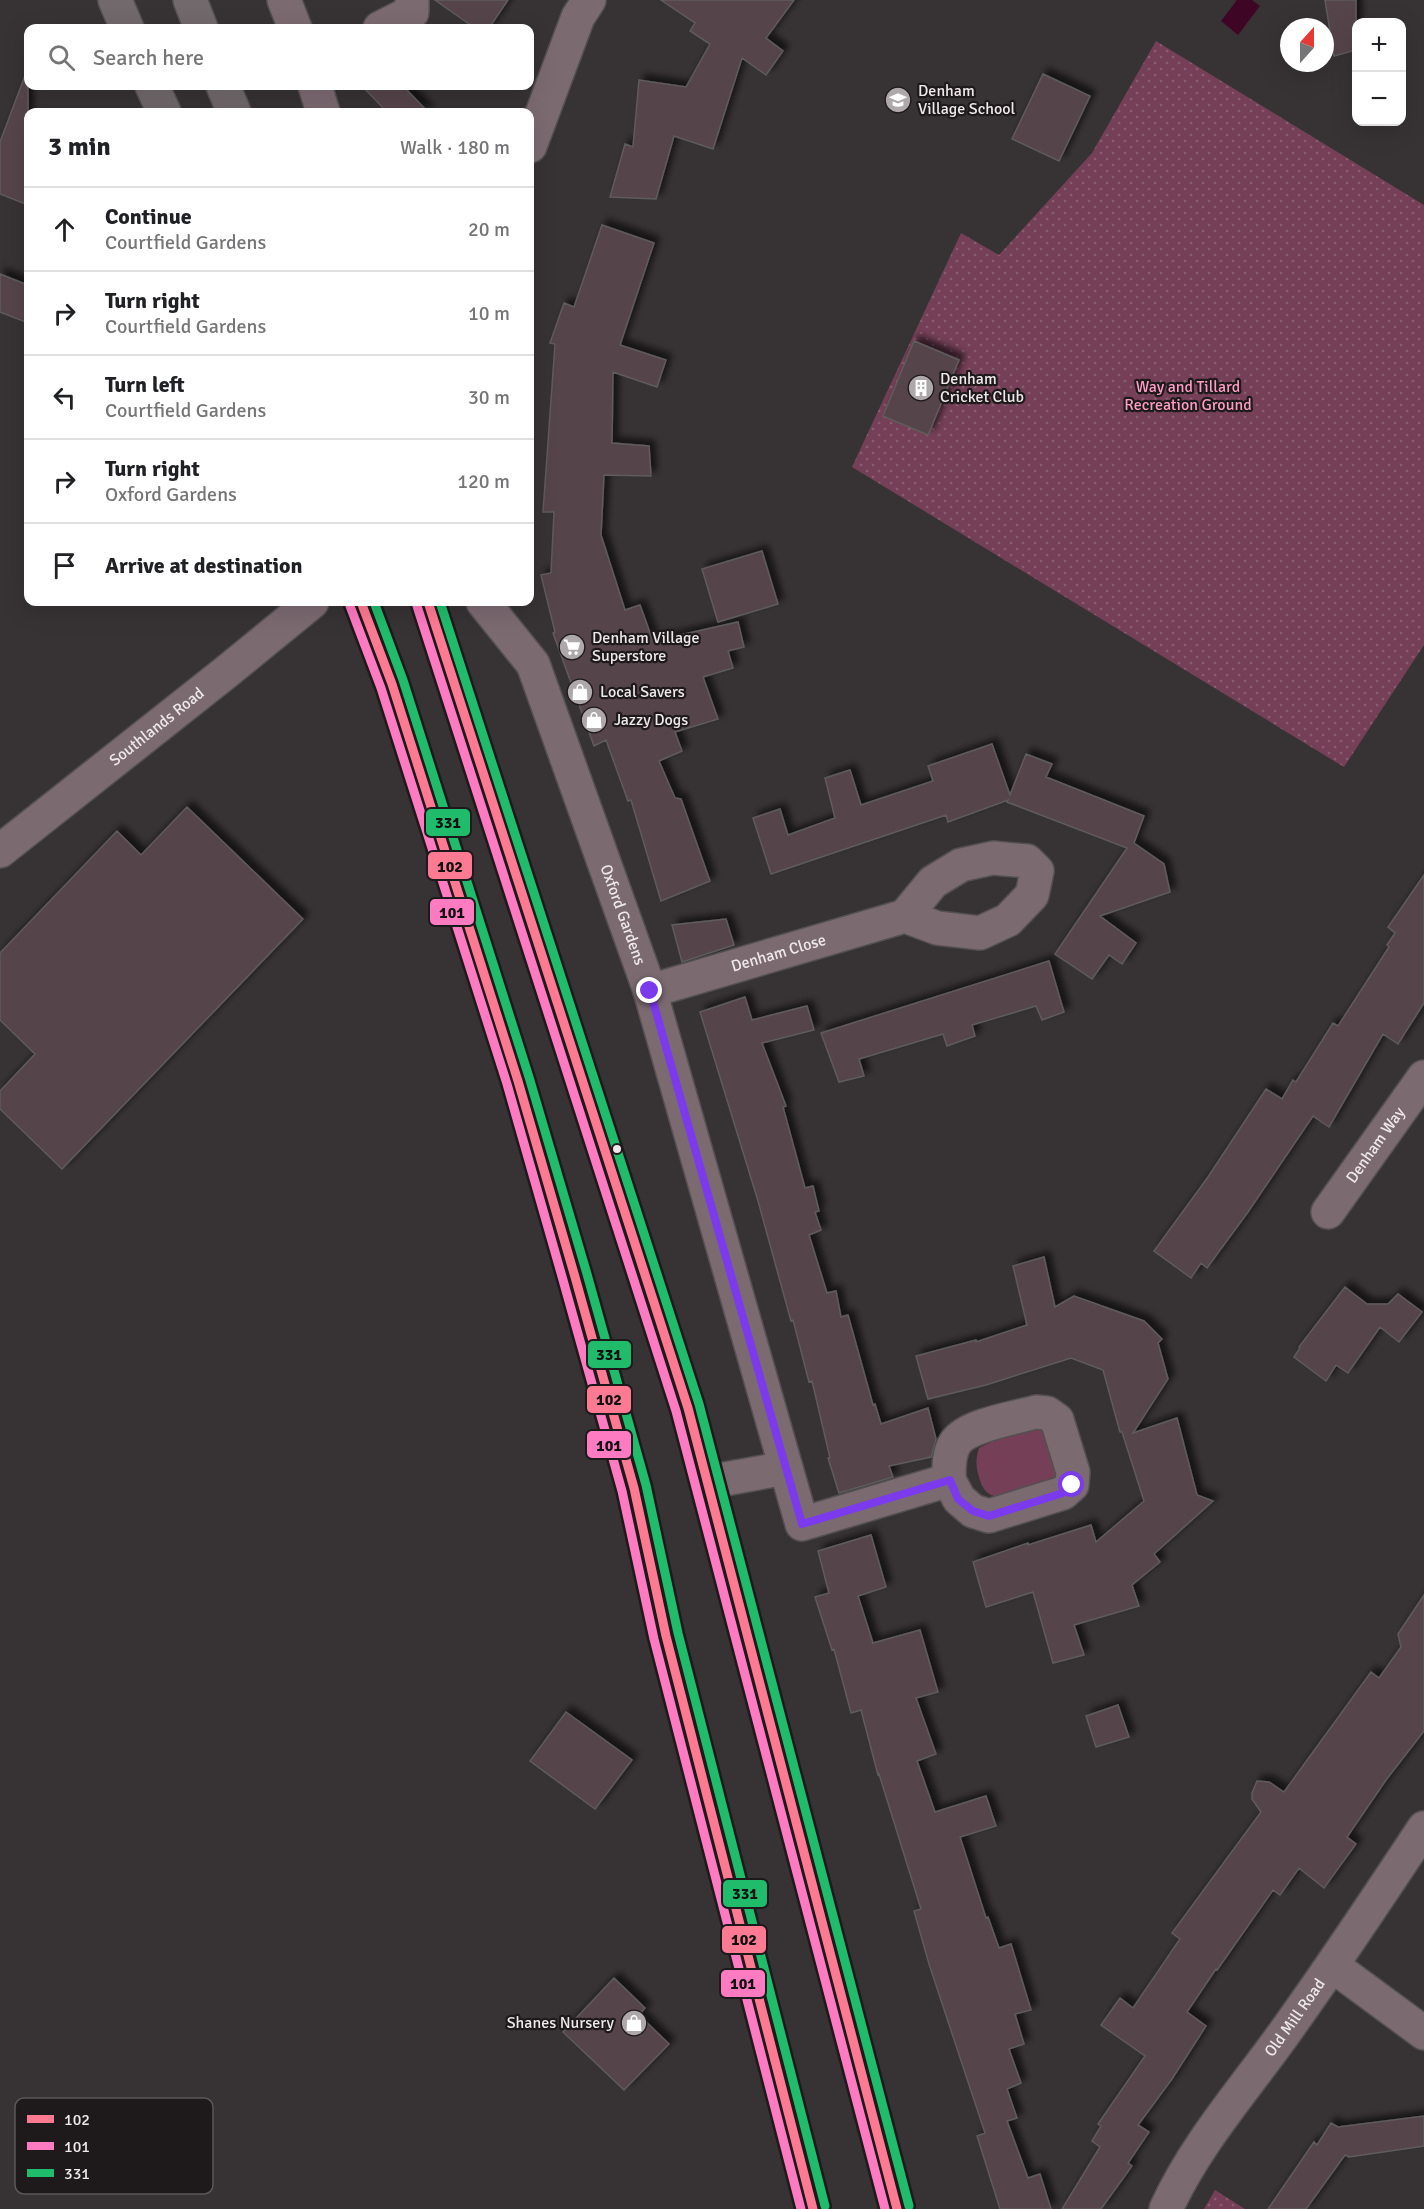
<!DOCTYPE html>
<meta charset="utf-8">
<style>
:root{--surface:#fff;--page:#f2f2f2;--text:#202124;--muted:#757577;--line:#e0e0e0}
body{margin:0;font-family:Signika,sans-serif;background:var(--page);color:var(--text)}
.controls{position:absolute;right:18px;top:18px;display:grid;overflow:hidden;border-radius:12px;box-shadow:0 6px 24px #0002}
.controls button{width:54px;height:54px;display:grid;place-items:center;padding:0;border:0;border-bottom:2px solid var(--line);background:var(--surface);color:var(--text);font:30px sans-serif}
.compass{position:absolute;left:1280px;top:18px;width:54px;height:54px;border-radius:50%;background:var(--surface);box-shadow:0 6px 24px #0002;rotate:21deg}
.stop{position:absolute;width:18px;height:18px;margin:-14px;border:4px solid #7c3aed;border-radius:50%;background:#fff}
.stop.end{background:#7c3aed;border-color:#fff;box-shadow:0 2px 6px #0008}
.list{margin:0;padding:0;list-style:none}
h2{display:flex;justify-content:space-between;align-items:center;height:78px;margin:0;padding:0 24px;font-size:26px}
h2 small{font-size:20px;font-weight:400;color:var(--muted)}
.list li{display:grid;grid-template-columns:39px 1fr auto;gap:18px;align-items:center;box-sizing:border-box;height:84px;padding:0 24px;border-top:2px solid var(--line)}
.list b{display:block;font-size:22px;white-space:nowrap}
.list p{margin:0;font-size:20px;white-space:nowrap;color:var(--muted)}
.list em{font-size:20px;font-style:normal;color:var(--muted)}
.icon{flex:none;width:33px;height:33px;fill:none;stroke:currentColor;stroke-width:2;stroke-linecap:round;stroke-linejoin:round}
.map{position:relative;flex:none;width:1424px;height:2209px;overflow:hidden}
.search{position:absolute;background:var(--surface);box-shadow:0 6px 24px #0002;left:24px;top:24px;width:510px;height:66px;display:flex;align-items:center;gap:15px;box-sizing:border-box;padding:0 21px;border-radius:12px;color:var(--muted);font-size:22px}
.panel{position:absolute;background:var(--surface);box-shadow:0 6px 24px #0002;left:24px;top:108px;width:510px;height:498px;border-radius:12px}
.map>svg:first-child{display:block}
.green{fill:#754057}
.park{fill:url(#park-dots)}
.water{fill:#3f0525}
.building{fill:#55444b;stroke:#5f5b5c;stroke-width:1.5;filter:url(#shadow)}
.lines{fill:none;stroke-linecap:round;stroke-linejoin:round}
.minor-casing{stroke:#535051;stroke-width:36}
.highway-casing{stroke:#535051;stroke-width:36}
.minor{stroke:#7c6a71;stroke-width:33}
.highway{stroke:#71696b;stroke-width:33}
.bus-1-casing{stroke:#1e191b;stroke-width:14}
.bus-2-casing{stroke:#1e191b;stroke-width:14}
.bus-3-casing{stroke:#1e191b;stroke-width:14}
.bus-1{stroke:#fe7a93;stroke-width:9}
.bus-2{stroke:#fe7ac1;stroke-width:9}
.bus-3{stroke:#20bc6c;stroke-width:9}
.route{stroke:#7c3aed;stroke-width:8}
.bus-dot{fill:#eee8ea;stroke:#1e191b;stroke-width:2}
.labels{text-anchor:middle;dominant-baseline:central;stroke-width:4.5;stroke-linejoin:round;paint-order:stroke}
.poi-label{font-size:16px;fill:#eee8ea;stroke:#1e191b;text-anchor:start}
.park-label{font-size:16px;fill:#fc9dc3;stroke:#1e191b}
.street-label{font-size:16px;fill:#eee8ea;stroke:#1e191b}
.key{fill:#1e191b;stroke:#5c5759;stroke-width:1.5}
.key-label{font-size:16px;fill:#eee8ea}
.line-badge{stroke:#1e191b;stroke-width:2}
.pale-badge-label{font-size:16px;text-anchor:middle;font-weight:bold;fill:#111}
</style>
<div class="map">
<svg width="1424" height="2209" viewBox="0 0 1424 2209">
<defs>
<pattern id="park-dots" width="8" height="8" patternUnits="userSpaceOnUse" patternTransform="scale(1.5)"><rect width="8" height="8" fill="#754057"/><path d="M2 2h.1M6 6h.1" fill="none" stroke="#895c6f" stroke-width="1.8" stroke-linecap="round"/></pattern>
<filter id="shadow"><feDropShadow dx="5.5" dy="-5.5" stdDeviation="3" flood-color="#0009"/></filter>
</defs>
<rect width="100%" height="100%" fill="#373234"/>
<path class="green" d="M1036,1428L1047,1430L1059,1472L1055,1477C1044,1482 1007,1497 996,1496C988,1496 982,1488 980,1480C976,1469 975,1460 979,1448L997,1439Z"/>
<path class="park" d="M1156,41L1424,205V645L1344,767L852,467L961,233L999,255L1092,153Z
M1215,2190L1245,2209H1204Z"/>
<path class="water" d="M1237,0H1252L1260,6L1238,35L1221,21Z"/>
<path class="building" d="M435,0H508L489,28H475Z
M661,0H794L766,38L783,51L766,75L742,58L713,149L674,136L656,199L610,197L625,144L633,147L639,80L686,87L710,44L690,31L695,23Z
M1325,0H1356V50L1334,56Z
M26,73L28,74V205L0,194V142Z
M1043,74L1090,96L1059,161L1012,139Z
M362,86H403L428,112H387Z
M602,225L654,243L620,345L666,360L657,387L613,372L612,443L649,446L651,476L604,475L601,535L625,610L640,605L653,641L738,622L744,647L728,651L733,668L703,677L718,719L675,732L682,751L659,761L675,798L681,799L710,881L661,901L631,800L628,801L606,740L594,746L553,633L555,632L541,575L551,573L554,512H543L555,344L550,343L564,303L574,307Z
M0,274L28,285V323L0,312Z
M914,341L959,360L928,435L883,416Z
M762,551L778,604L718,622L702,569Z
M992,744L1010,795L1026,754L1052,764L1046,777L1144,816L1134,843L1164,864L1170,892L1100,916L1136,943L1122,964L1109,955L1092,979L1055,954L1127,848L1007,802L1008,800L948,822L946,815L771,874L753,818L780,809L788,835L835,818L825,778L850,770L861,805L933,781L928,766Z
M187,807L303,919L62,1169L0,1109V1091L35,1054L0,1020V953L117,831L141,855Z
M1424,875V1003L1398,1044L1383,1034L1329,1127L1313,1116L1248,1212L1207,1268L1201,1263L1191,1278L1154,1251L1208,1177L1266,1089L1282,1099L1293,1080L1296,1082L1333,1023L1338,1026L1389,947L1387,945L1395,933L1388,927Z
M726,919L734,945L682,962L672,925Z
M1049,961L1064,1012L1042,1020L1036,1006L972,1025L975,1036L947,1046L943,1034L859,1059L864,1076L839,1082L821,1033Z
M745,997L752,1020L807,1006L814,1030L762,1043L786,1106L783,1107L805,1188L813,1186L819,1211L815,1212L821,1230L809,1235L827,1293L836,1291L841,1317L848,1315L873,1405L875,1404L881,1424L928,1408L936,1439L931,1457L889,1466L893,1477L839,1493L828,1458H830L812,1381L809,1382L793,1320L791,1321L758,1201L700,1012Z
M1044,1257L1055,1307L1074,1296L1144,1321L1162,1339L1158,1343L1168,1379L1133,1433L1177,1418L1197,1495L1213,1501L1154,1554L1160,1562L1132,1585L1139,1606L1074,1625L1084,1655L1053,1663L1033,1592L986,1607L973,1562L1028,1543V1545L1091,1525L1096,1542L1144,1501L1122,1432H1120L1103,1370L1071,1358L986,1385L928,1399L916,1356L976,1340V1342L1027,1325L1013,1266Z
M1345,1287L1367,1304H1388L1398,1294L1422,1312L1399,1342L1380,1327L1348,1373L1336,1365L1326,1381L1294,1357L1300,1348L1299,1347Z
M871,1535L886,1587L858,1596L873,1643L920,1630L938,1692L916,1698L936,1754L917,1761L935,1812L986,1796L996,1826L960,1837L986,1918L988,1917L999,1948L1011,1944L1031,2010L1015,2014L1024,2044L1009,2049L1021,2083L1007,2089L1017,2118L1007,2121L1028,2178L1040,2174L1051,2209H1000L977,2136L985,2133L929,1964L914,1911L921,1909L879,1774L878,1775L861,1710L851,1713L834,1649L832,1650L815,1597L829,1593L818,1551Z
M1424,1595V1731L1386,1780L1347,1837L1356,1844L1324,1888L1299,1868L1280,1895L1273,1890L1217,1970L1216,1969L1187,2012L1206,2026L1172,2079L1138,2125L1149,2132L1128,2163L1132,2166L1101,2209H1062L1100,2147L1092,2141L1101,2126L1098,2124L1145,2056L1101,2025L1120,1998L1133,2008L1180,1939L1172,1933L1261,1812L1252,1799V1793L1257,1781L1269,1782L1284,1792L1371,1672L1379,1678L1401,1647L1398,1634Z
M1118,1705L1129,1737L1096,1747L1086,1716Z
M566,1712L632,1760L595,1809L530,1761Z
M614,1978L645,2008L639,2015L669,2044L624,2090L563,2032Z
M1424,2116V2146L1349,2157L1345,2155L1306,2209H1268L1314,2142L1317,2145L1331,2123L1338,2127Z"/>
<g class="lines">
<g class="minor-casing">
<g id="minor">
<path d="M284,0L295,28"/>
<path d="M380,28L412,12V0"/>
<path d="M315,86L323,112"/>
<path d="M530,146L578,17L589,0"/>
<path id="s1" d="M483,602L533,664L650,991L802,1524L949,1480L959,1499L973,1511L989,1516L1063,1493L1072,1485L1073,1472L1057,1420L1047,1413L1036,1412C1015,1418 968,1425 956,1442C948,1453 949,1468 949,1480"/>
<path id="s2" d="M0,851L225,673L312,602"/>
<path id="s3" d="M650,991L905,916L937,928L980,933L1008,920L1032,895L1037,871L1027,861L993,858L961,865L933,882L905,916"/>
<path id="s4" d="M1328,1212L1424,1077"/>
<path d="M708,1482L786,1468"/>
<path d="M1333,1966L1424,2033"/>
<path id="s5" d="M1166,2209C1194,2147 1241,2093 1280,2039C1330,1970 1377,1899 1424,1828"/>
</g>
</g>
<g class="highway-casing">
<path id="highway" d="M115,0L127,28
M190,0L201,28
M152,86L164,112
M223,86L234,112
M361,602L392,684L518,1081L575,1277L634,1488L666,1636L813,2209
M428,602L688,1408L897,2209"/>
</g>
<use href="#minor" class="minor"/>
<use href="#highway" class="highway"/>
<g class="bus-1-casing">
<path id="bus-1" d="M361,602L392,684L518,1081L575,1277L634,1488L666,1636L813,2209
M428,602L688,1408L897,2209"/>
</g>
<g class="bus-2-casing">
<path id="bus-2" d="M350,606L381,688L507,1084L563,1280L622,1491L654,1639L801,2209
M417,606L676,1411L885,2209"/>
</g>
<g class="bus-3-casing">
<path id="bus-3" d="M374,602L403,680L529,1077L587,1274L646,1485L678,1633L825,2206
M440,602L699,1404L909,2206"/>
</g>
<use href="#bus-1" class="bus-1"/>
<use href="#bus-2" class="bus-2"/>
<use href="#bus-3" class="bus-3"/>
</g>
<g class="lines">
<path class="route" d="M650,991L802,1524L950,1480L958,1499L973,1511L989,1516L1063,1493L1072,1485"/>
</g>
<defs>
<g id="school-disc" transform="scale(1.35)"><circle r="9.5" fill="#aea8aa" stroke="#1e191b"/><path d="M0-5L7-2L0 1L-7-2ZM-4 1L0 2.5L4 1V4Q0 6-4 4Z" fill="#fff"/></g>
<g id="building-disc" transform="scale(1.35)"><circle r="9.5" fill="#aea8aa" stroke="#1e191b"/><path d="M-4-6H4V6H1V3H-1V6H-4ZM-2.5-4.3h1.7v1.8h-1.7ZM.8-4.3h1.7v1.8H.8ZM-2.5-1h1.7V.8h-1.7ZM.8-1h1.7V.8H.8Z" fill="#fff"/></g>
<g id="supermarket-disc" transform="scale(1.35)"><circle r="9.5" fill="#aea8aa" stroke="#1e191b"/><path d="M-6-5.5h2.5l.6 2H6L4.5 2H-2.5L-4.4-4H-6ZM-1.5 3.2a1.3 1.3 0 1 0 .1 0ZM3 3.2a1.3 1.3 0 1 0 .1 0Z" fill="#fff"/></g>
<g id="shop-disc" transform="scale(1.35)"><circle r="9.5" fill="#aea8aa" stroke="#1e191b"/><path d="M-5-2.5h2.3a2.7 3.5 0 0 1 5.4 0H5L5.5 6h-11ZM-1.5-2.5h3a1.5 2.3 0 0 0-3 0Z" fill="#fff"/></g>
</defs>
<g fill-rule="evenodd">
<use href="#school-disc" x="898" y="100"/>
<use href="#building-disc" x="921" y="388"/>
<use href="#supermarket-disc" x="572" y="647"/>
<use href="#shop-disc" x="580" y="692"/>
<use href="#shop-disc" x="594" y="720"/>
<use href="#shop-disc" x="634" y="2023"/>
</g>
<circle class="bus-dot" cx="617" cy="1149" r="5"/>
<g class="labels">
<g class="poi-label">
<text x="918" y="91">Denham<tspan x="918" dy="18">Village School</tspan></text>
<text x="940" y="379">Denham<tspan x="940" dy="18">Cricket Club</tspan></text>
<text x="592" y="638">Denham Village<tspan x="592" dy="18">Superstore</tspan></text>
<text x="600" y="692">Local Savers</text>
<text x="614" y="720">Jazzy Dogs</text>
<text x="614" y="2023" text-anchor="end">Shanes Nursery</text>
</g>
<g class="park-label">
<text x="1188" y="387">Way and Tillard<tspan x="1188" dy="18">Recreation Ground</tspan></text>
</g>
<g class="street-label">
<text stroke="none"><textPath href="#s2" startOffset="200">Southlands Road</textPath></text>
<text stroke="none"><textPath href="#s1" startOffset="346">Oxford Gardens</textPath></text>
<text stroke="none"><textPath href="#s3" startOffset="134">Denham Close</textPath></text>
<text stroke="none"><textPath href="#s4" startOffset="82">Denham Way</textPath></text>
<text stroke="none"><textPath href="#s5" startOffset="231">Old Mill Road</textPath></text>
</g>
</g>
<rect x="15" y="2098" width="198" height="96" rx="9" class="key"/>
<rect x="27" y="2115" width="27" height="8" fill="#fe7a93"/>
<rect x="27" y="2142" width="27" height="8" fill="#fe7ac1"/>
<rect x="27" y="2169" width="27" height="8" fill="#20bc6c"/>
<g class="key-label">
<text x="64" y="2125">102</text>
<text x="64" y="2152">101</text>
<text x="64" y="2179">331</text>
</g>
<g class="line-badge">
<rect x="425" y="808" width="46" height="29" rx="6" fill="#20bc6c"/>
<rect x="427" y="851" width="46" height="29" rx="6" fill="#fe7a93"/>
<rect x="429" y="898" width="46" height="28" rx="6" fill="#fe7ac1"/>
<rect x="587" y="1340" width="45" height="29" rx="6" fill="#20bc6c"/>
<rect x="586" y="1385" width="46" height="29" rx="6" fill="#fe7a93"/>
<rect x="586" y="1430" width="46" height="29" rx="6" fill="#fe7ac1"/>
<rect x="722" y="1879" width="46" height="29" rx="6" fill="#20bc6c"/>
<rect x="721" y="1925" width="46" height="29" rx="6" fill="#fe7a93"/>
<rect x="720" y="1969" width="46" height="29" rx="6" fill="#fe7ac1"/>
</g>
<g class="pale-badge-label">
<text x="448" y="828">331</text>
<text x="450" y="872">102</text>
<text x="452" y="918">101</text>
<text x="609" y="1360">331</text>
<text x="609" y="1405">102</text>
<text x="609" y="1451">101</text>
<text x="745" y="1899">331</text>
<text x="744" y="1945">102</text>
<text x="743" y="1989">101</text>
</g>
</svg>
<div class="controls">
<button>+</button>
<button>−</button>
</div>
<svg class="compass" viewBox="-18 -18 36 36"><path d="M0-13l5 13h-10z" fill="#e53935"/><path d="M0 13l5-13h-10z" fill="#757577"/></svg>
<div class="stop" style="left:1072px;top:1485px"></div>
<div class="stop end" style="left:650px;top:991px"></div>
<div class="search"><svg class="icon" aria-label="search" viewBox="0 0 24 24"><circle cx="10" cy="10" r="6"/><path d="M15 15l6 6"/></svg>Search here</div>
<section class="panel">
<h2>3 min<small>Walk · 180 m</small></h2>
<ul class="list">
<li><svg class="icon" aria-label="ahead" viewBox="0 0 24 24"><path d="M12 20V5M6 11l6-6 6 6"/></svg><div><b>Continue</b><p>Courtfield Gardens</p></div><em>20 m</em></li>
<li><svg class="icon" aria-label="right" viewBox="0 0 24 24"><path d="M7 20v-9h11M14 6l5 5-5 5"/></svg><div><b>Turn right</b><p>Courtfield Gardens</p></div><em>10 m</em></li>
<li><svg class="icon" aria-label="left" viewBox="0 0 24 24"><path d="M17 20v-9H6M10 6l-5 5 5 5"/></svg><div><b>Turn left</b><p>Courtfield Gardens</p></div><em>30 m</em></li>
<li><svg class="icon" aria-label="right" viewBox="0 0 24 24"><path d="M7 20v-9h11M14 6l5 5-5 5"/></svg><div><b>Turn right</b><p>Oxford Gardens</p></div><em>120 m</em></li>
<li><svg class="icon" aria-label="arrive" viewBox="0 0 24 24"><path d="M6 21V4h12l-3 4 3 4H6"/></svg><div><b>Arrive at destination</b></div></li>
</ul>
</section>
</div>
